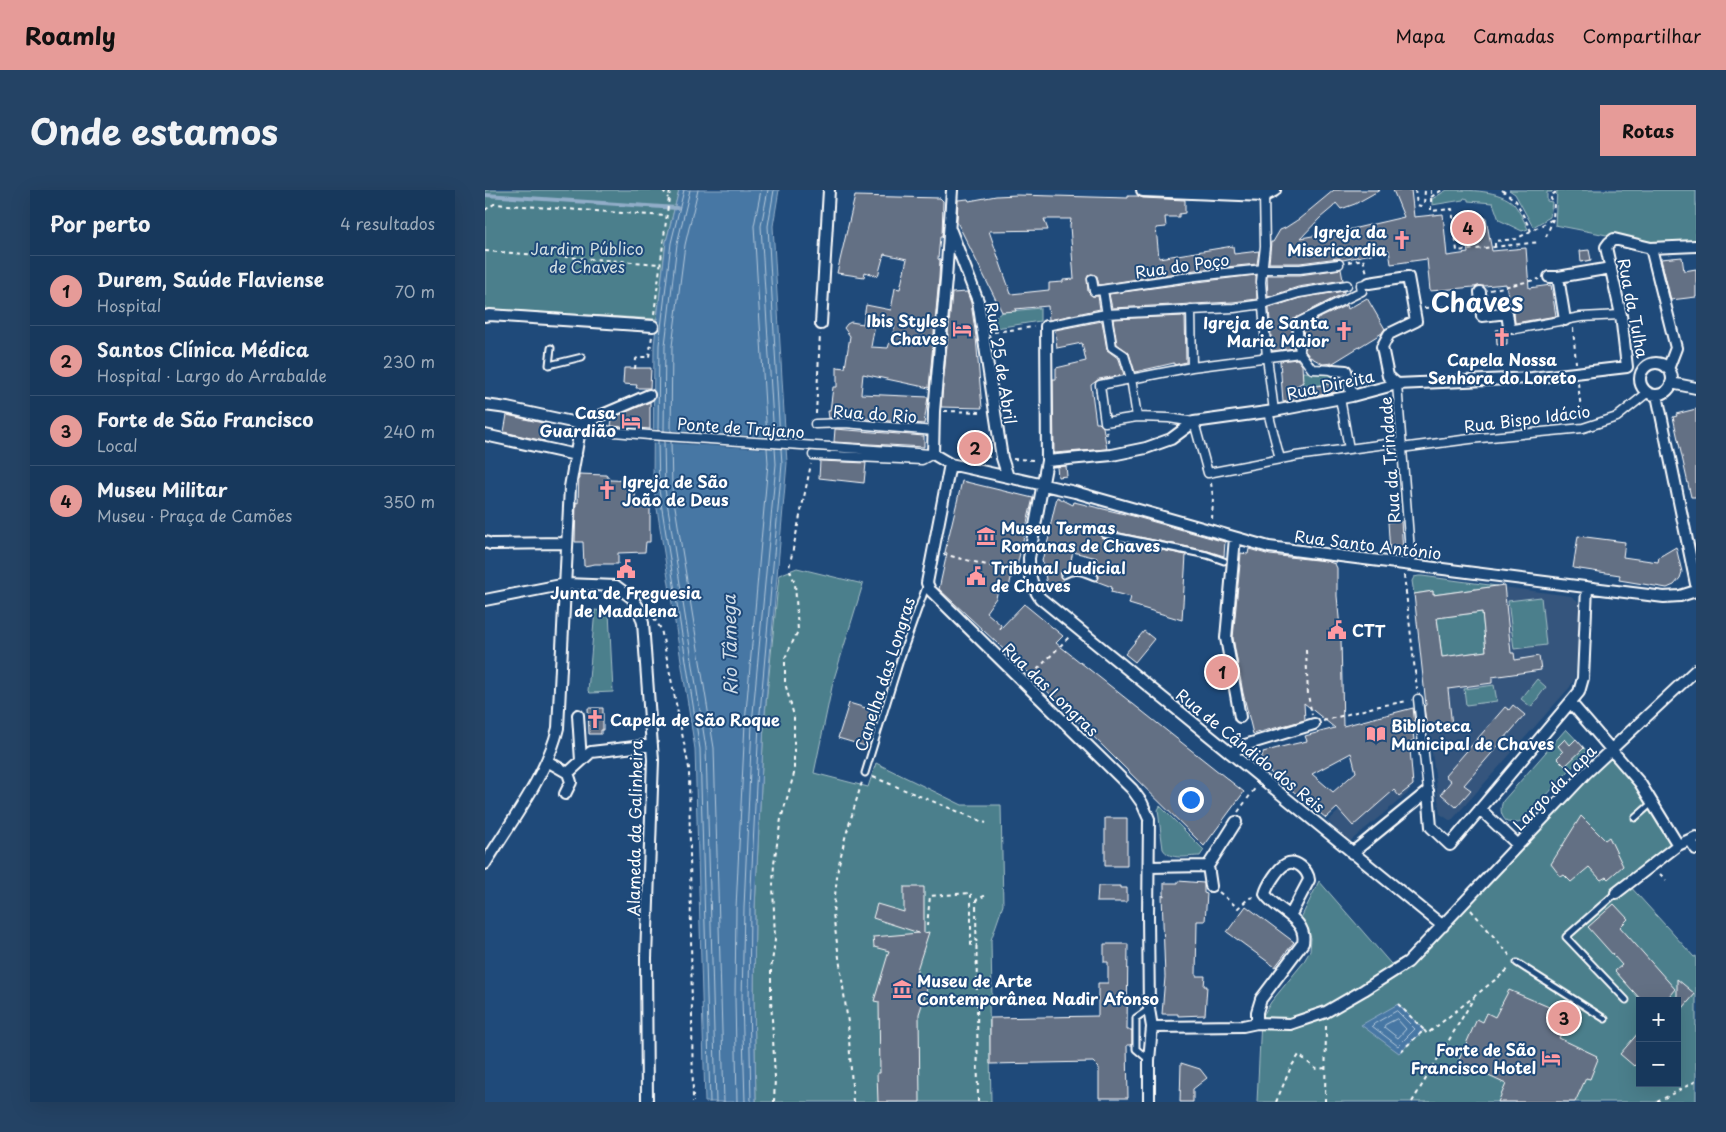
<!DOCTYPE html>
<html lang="pt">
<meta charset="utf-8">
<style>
:root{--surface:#17385c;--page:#244365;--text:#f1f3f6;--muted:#9eacbb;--line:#365272;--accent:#e69b98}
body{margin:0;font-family:"Playpen Sans",sans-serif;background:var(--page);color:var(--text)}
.controls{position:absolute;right:15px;bottom:15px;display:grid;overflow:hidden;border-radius:0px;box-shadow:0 5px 20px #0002}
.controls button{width:45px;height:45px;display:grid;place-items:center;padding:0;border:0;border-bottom:1px solid var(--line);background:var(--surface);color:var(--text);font:25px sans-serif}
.you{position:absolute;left:705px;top:609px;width:18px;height:18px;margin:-12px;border:4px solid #fff;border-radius:50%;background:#1a73e8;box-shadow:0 0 0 8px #1a73e833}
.badge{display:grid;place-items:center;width:32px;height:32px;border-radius:50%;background:var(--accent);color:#111;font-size:16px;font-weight:700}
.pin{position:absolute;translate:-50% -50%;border:2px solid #fff;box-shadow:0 1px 5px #0006}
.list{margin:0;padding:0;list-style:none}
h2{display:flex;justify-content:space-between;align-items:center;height:65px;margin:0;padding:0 20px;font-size:21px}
h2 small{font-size:16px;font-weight:400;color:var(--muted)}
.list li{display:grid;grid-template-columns:32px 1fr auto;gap:15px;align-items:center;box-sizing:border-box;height:70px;padding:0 20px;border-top:1px solid var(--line)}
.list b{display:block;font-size:19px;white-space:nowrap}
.list p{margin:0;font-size:16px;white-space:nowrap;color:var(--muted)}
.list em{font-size:16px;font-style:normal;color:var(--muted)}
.map{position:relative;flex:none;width:1211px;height:912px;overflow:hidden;border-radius:0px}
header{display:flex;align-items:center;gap:30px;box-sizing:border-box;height:70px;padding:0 25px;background:var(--accent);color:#111}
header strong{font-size:24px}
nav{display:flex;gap:28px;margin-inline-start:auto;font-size:18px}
.intro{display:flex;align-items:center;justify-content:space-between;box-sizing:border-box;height:120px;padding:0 30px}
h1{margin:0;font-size:35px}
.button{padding:12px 22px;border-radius:0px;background:var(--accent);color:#111;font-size:18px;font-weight:700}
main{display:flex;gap:30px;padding:0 30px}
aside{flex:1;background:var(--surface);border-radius:0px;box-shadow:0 5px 20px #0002}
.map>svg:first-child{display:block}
.built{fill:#34557d}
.green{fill:#4b7f8c;stroke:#a5bfc6;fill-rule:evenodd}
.water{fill:#4777a4;stroke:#91adc8}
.pier{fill:#1f4a7a}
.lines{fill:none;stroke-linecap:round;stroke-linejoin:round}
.shore{stroke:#b5c9db;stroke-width:1}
.stream{stroke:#91adc8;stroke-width:4}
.building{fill:#646f84;stroke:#fff;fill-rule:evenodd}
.service-casing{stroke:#fff;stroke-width:9}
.pedestrian-casing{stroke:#fff;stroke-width:11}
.minor-casing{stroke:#fff;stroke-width:14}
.tertiary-casing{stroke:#fff;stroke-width:16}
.path{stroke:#fff;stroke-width:2;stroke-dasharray:4 4;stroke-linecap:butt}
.service{stroke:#1f4a7a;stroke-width:5}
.pedestrian{stroke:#1f4a7a;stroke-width:8}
.minor{stroke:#1f4a7a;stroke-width:10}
.tertiary{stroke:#1f4a7a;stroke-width:12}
.pedestrian-bridge-casing{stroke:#fff;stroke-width:11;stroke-linecap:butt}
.pedestrian-bridge{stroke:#1f4a7a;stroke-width:8}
.labels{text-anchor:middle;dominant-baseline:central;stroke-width:4;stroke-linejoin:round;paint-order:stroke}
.poi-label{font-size:16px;font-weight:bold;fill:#fff;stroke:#1f4a7a;text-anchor:start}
.park-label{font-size:16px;fill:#d2dfe2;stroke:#1f4a7a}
.street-label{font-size:16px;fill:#fff;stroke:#1f4a7a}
.water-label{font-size:18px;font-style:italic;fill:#d1dde8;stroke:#1f4a7a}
.town-label{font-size:26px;font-weight:bold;fill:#fff;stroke:#1f4a7a}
</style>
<header>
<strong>Roamly</strong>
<nav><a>Mapa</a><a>Camadas</a><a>Compartilhar</a></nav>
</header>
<div class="intro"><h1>Onde estamos</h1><a class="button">Rotas</a></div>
<main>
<aside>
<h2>Por perto<small>4 resultados</small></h2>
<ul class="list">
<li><span class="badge">1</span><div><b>Durem, Saúde Flaviense</b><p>Hospital</p></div><em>70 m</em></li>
<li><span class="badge">2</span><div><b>Santos Clínica Médica</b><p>Hospital · Largo do Arrabalde</p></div><em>230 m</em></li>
<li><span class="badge">3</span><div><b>Forte de São Francisco</b><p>Local</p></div><em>240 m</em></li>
<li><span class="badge">4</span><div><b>Museu Militar</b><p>Museu · Praça de Camões</p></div><em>350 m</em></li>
</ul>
</aside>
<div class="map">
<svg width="1211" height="912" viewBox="0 0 1211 912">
<rect width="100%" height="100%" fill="#1f4a7a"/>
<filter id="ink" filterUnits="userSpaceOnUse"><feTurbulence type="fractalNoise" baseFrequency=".02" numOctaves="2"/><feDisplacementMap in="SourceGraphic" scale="10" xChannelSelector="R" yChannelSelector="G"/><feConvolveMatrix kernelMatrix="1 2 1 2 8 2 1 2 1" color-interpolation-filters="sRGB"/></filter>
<g filter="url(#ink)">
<path class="built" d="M934,386L1086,406L1093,411L1096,416L1090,488L1085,497L966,631L955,624L944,539L927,391L929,387Z
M925,559L929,593L922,604L863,653L843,631L895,583Z"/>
<path class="green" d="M0,0H194L181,52L172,129L0,119Z
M962,0C985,0 1015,0 1029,14C1035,22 1039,31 1043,39L1037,41L1014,30L1008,13L983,11V9L979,8L978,10L947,15V9Z
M1024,0H1067V2H1062V11L1067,12L1065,27L1048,37L1030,4Z
M1072,0H1211V50L1168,54L1070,35Z
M555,118V131L511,138L508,129L517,122Z
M817,182L846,183L847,193L818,198Z
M312,378L378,394L348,492L329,583L383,597L391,573L477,615H516L518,715L506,750L507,810H504L506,912H271L269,809L270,718L279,534L294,385Z
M934,386H937L1012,396L948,405V401L929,404L927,391L929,387Z
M1056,407L1061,455L1029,459L1023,411Z
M110,420L124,422L128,502L105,503L103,501Z
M997,422L1001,461L957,467L952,428Z
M1052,489L1061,497L1046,517L1036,509Z
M1009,495L1012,511L981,515L979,499Z
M1081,539L1102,561L1039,630L1033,633L1022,632C1015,625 1015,619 1018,611Z
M1127,559L1192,656L1143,694L1209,767L1211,766V912H772L776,829L786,812L818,773L825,761L826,748L822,737L815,730L834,691L906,774L944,754ZM1155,811H1192V893H1155Z
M675,616L719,660L715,666C703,666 685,671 678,659L673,620Z"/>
<path class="water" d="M194,0H294L288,36L302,273L279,534L270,718L269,809L271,912H220L210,559L168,293L169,155L181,52Z
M913,814L939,840L914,863L876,835Z"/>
<path class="pier" d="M167,239L303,248L304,260L166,252Z"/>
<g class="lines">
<path class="shore" d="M276,0L269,36L282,248
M283,0L276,36L289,248
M289,0L283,36L295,249
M173,241L174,155L186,53L199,0
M179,241L180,155L192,54L205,0
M186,241L187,156L200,55L213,0
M173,251L174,300L215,559L225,912
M179,251L180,299L221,558L231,912
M186,251L187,298L229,558L239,912
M912,821L930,839L913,856L887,836L889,834Z
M912,829L921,839L913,848L899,837L900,835Z
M252,912L250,809L251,718L260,533L283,273L282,258
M260,912L257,809L259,718L267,534L291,274L290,258
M266,912L264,809L265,718L274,534L297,274L296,259"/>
<path class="stream" d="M0,5L192,18"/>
</g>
<path class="building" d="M849,0H895L870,14L856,19L851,13L848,17L835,28L816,48L867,39L919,27L908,0H926L929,27L958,24L962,66L983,63L978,32L1001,28L1007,61L1041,58L1044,98L1066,95L1071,126L1030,133L1029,122L1025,117L1021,94L945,101L942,69L906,74L904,60L858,70L853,68L815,73H784L786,52H788L795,40L800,38L814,29Z
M532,5L643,8V6H653L658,8L700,10V23L694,24V27H680L681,37L671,38L674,68L748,56L749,64L774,61L772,74L710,80L614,95L612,86L606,84L602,88L603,102L607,106H613L615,119L564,130L563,116L530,119L531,121L517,122L472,32L473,10L483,9L484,11L511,6ZM559,29H586L585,36L589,89L578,90V92L564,93V100L526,104L504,41L563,40Z
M370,6L455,8L458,11L457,47H455L453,69L455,70L454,88L444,198L378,184L376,204L443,207L439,234L360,227L344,228L343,221H345L348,197H352V177L360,178L365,146L359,138L362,134L366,132L378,134L381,115L406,120L410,98L415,99L422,69L399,64L393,86L380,82L379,87L352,83ZM390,134L410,136L403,158L386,157Z
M1104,60L1106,70L1096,72L1095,61Z
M1197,67L1199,81L1211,79V107L1186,110L1176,69Z
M856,79L858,90L813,97L783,107L782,85H815Z
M771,85L772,109L748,112L627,118L624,104L712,92Z
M859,101V103L807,130L806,134L809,158L787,161L784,118L815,108Z
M482,102L486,113L491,147L497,218L456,217L467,103Z
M882,108L900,139L897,143L848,173L838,174L825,167L820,161L818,136L862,115L863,119Z
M700,126L701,172L689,175V173L650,182L644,163L632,154L628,129Z
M617,131L622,160L634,169L639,185L614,189L606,195L611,233H614L618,237L622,259L569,263L568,189H571V178L601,171L597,153L572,158L570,140Z
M1018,139L1022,143V154L1012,155L1011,140Z
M812,169L817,175L818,192L810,197V198L818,196V198L851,193V202L798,212L795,171Z
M139,178H166L165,198H151L152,195L138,194Z
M165,212V239L126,236L127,228Z
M1211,219V307H1206L1188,227L1192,226L1191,224Z
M22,225L62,234L59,251L19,242Z
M350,239L439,246V257L349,252Z
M335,271L381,273L379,293L334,288Z
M581,276L582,286L573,287L572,277Z
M94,284L121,285L125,290L151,291L150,311H165V352H161L160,362L133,363V374H110L99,376L98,352H90L91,312L93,313Z
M477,291L548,308L531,380L528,379L523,402L513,400L511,408L501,422L516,435L515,439L539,414L578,446L571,453L759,602L719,656L543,482L454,399L462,363L460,362Z
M572,307L588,315L589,312L648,326L740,352L739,366L723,361L620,340L615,342V346L618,348L701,365L697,430L644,414L646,407L626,402L627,397L611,391L614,387L610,382L612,368L588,362L584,378L575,383V387L579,390L563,399L557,370L564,347L563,346Z
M916,331L918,363L905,364L903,332Z
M1093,346L1140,352L1138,367L1173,372L1174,367L1191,357L1197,382L1195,388L1189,395L1182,398L1134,390L1135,385L1088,378Z
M764,359L785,365L841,371L850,374L852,378V406L856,449L858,536L928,518L931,541H928L929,550L926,551L928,558L925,559L928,595L914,606L909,600L868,636L852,618L841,628L775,574L778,562L800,556L822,551L820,546L850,538L819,513L820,530L768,544L758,503L748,448L756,363L763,364ZM866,563L871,582L848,602L827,584Z
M1019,395L1026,463H1029L1030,470L1054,466L1056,480L1007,487V493L963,499L967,536L942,539L939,516L941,515L929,404L948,401V405ZM997,422L1001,461L957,467L952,428Z
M659,441L669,449L650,472L640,464Z
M364,513L391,521L380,556L353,548Z
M1028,515L1040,525L979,595L986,600L971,617L956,604L966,591L960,586L1020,517L1024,520Z
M103,518H118V540H116V544H104Z
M1080,549L1085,555L1091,549L1099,558L1080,576L1072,568L1078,562L1073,556Z
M1096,626L1120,650L1124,647L1138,676L1123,689L1121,687L1116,690L1104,677L1086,692L1079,685L1076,687L1066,674Z
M620,628H642V676H620Z
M693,691L719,693V703L722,704L720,731H712L711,786H720L719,796H722L720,825L693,826V824H677L680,787L677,705L679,706V693H693Z
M613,696H636V698H642V712H612Z
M419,697H439V743L444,742L430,786H446L434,824L435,912H393L392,883H395L394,812L389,811L404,761L389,757L388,747L434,743L388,728L392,714L419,722Z
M1129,714L1143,729L1135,737L1190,799L1180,811H1157L1130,781L1137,775L1103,737Z
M761,716L809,752L790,777L742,742Z
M619,754H643L642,840H647V855H642L643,908H614V878L608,872L505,874V828L613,826V793H623V772H619Z
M1192,789L1210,804L1192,825Z
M1024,800L1085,826L1074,848L1112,866L1111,867L1113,869L1105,889L1101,888L1090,912H1013L1021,894L973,872L992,829L998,832L1002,823L1010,827Z
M1155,841V870L1149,876L1135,864Z
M696,873L715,879L722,888L708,899V912H695Z"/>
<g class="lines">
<g class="service-casing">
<path id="service" d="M66,158L64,175L97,167
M619,344L722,365L739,371
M579,385C590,378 599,383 610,387
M380,583L415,470L442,394
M1150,628L1167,613
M1131,703L1081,747L1141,810
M1032,773L1120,829
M664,819L651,828V859L664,870"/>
</g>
<g class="pedestrian-casing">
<path id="pedestrian" d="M779,5L780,56L776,92L782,167L789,221
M607,89L609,101L711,86L779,79H815L854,74
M618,100L627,157L639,165L646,188L652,227
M706,119L707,177
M561,136L621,124L749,118L778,114L814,103L862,95
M1024,137L1030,139L1096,127L1136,125
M815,163L812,133L877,101L876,95L884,93
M848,180L827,179L815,163L707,177L615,195L620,232L652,227L684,228L709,232L723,283L811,266L916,252
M912,194L926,374
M855,208L864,259
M783,222L795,269
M96,234L129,242L164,245
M330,234L360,233L449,241
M346,257L446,264
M916,258L985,249L1098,238L1132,227L1162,203
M328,265L437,270L448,264
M933,509L943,601"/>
</g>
<g class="minor-casing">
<path id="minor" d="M467,0L461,89L449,221L448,264L465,274L590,302L784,357L1179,407L1195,406L1211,401
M466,41L493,111L517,268L523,287
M1166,58L1191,158L1183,179
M1064,87H1073L1126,78
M1073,87L1080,130
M884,93L923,87L931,131L904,144L897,157L903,186L912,194
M995,102L997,126L1022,123L1024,137
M0,126L4,125L168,136
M336,134L344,0
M561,136L562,271L544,368C544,383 546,395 555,408L958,736
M1155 189a16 16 0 1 1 32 0a16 16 0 1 1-32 0Z
M1142,177L1136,125L1121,57L1124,53L1129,49L1166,58L1211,56
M848,180L861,181L867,206
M1186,193L1211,198
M1172,205L1211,394
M0,215L22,218L96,234
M96,234L164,205
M0,245L91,265
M562,271L627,265L661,258L686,249L709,232L789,221L867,206L912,194L1047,188L1142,177
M465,274L442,393L445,400L647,599L657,613L664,629L663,726L664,819L667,837L664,870V912
M750,348L741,448L755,527
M0,352L6,354L82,353
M0,410L81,394L131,396L147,408L153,417L158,433L168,570L161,768L162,912
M1086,513L1155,593L1193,655
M93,525L96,571
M745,563L760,555L829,534
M62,571L83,583L106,562L167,555
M943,601L946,637L965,655L1094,502L1098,488L1102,397
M80,604L86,592L83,583
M995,619L1033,655
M1205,650L1211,659
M867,663L943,601
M0,674C25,633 62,585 73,538L85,297L96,234
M723,676L726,696
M664,677L723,676L751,632
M1131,703L1193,655L1211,647
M772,833V822L776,809L818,753C823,729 791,721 780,704C782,696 793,678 801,674C811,669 823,680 824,690L805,726
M667,837L758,836L772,833L805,834L841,822L879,800L923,772L1100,584L1211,480"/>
</g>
<g class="tertiary-casing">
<path id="tertiary" d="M658,0L779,5L789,0"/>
</g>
<path class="path" d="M178,0L183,8
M930,0L932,15L936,16L939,14L940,0
M946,0V21L967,19L972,61L1055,52
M1017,0L1031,11L1046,41
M946,7L957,0
M0,20L9,14L181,26
M970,31L975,32L980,43
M1061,47L1068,29
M1010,57V51L1031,49L1068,29L1069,13L1066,9V5L1070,3V0
M0,61L175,74
M863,72L878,69L882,83
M1005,100L1054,89
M939,118L986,115
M169,124L185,0
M1088,138L1091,173
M509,142L549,137
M150,179L151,169L154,167H164L167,146
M1093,193L1097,228
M459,221L499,222
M331,224L335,144
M621,241L624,253
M485,266L506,267
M528,269L550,270
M726,293L728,307L727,330
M458,364L533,383
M919,385L932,499
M169,428L176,439L204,578L208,912
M821,460L823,505L827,525
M547,485L584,447
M838,531L889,517L923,511
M388,587L501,633
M753,622L771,597
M1175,684L1181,690
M734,702L753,718L764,708L770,707
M986,720L1027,768
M442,736L445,706L486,703V755H492
M913,814L939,840L914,863
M939,840L942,844L1025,778
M289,912L290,888L286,809V780L290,750L288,695L289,673L296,629L309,584V526L300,493V468L313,441L310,393L304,378L326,274
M368,912L363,833L348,724L353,678L360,648L377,592
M493,912L491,710L503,704
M791,912L806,877L814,865L831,879L840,878
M840,912L841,834
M927,912L989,808
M1172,912L1211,891"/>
<use href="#service" class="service"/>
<use href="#pedestrian" class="pedestrian"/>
<use href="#minor" class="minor"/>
<use href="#tertiary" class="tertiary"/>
<g class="pedestrian-bridge-casing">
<path id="pedestrian-bridge" d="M164,245L346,257"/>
</g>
<use href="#pedestrian-bridge" class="pedestrian-bridge"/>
</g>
</g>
<defs>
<g id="church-bare" transform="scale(1.5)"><path d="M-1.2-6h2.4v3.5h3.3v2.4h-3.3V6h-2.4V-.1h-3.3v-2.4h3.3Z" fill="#ff9aa2" stroke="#1f4a7a" stroke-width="2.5" paint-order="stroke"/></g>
<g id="hotel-bare" transform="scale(1.5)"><path d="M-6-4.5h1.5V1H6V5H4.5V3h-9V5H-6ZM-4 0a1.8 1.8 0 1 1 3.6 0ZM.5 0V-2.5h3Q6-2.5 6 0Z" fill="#ff9aa2" stroke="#1f4a7a" stroke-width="2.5" paint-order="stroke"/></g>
<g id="museum-bare" transform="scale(1.5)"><path d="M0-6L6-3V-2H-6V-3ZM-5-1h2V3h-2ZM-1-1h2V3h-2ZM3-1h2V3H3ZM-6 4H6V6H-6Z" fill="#ff9aa2" stroke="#1f4a7a" stroke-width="2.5" paint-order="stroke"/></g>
<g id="civic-bare" transform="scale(1.5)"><path d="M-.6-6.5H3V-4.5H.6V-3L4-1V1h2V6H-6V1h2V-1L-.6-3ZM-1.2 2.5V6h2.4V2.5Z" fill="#ff9aa2" stroke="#1f4a7a" stroke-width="2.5" paint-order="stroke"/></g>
<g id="library-bare" transform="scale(1.5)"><path d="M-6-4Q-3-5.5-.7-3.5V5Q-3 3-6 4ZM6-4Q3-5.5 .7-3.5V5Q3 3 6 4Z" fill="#ff9aa2" stroke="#1f4a7a" stroke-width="2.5" paint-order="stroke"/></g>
</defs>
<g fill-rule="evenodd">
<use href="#church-bare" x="917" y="50"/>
<use href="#hotel-bare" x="477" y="139"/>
<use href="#church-bare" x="859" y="141"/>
<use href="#church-bare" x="1017" y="147"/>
<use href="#hotel-bare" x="146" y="231"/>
<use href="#church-bare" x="122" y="300"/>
<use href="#museum-bare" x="501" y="346"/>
<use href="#civic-bare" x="141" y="379"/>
<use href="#civic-bare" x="491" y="386"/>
<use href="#civic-bare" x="852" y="440"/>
<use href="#church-bare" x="110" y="529"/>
<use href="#library-bare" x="891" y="544"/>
<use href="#museum-bare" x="417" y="799"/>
<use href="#hotel-bare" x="1066" y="868"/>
</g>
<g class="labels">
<g class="poi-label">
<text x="902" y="41" text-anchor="end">Igreja da<tspan x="902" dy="18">Misericordia</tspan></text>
<text x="462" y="130" text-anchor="end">Ibis Styles<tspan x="462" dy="18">Chaves</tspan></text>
<text x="844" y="132" text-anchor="end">Igreja de Santa<tspan x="844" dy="18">Maria Maior</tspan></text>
<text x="1017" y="169" text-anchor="middle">Capela Nossa<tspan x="1017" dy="18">Senhora do Loreto</tspan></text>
<text x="131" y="222" text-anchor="end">Casa<tspan x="131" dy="18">Guardião</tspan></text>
<text x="137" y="291">Igreja de São<tspan x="137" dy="18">João de Deus</tspan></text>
<text x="516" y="337">Museu Termas<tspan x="516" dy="18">Romanas de Chaves</tspan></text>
<text x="506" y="377">Tribunal Judicial<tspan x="506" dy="18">de Chaves</tspan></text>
<text x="141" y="402" text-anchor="middle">Junta de Freguesia<tspan x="141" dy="18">de Madalena</tspan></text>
<text x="867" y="440">CTT</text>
<text x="125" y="529">Capela de São Roque</text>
<text x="906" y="535">Biblioteca<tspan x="906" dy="18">Municipal de Chaves</tspan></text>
<text x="432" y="790">Museu de Arte<tspan x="432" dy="18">Contemporânea Nadir Afonso</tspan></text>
<text x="1051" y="859" text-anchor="end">Forte de São<tspan x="1051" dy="18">Francisco Hotel</tspan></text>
</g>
<g class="park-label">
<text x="102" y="58">Jardim Público<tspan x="102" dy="18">de Chaves</tspan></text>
</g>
<g class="street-label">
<text transform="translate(697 75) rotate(-8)">Rua do Poço</text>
<text transform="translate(1149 118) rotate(79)">Rua da Tulha</text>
<text transform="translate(517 173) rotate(81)">Rua 25 de Abril</text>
<text transform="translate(845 194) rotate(-12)">Rua Direita</text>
<text transform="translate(390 223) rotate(4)">Rua do Rio</text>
<text transform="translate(1042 228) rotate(-7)">Rua Bispo Idácio</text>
<text transform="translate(256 237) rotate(4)">Ponte de Trajano</text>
<text transform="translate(904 270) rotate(-94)">Rua da Trindade</text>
<text transform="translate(883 354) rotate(7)">Rua Santo António</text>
<text transform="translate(399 484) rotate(-72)">Canelha das Longras</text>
<text transform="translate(566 499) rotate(44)">Rua das Longras</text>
<text transform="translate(766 560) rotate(39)">Rua de Cândido dos Reis</text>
<text transform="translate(1069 597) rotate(-46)">Largo da Lapa</text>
<text transform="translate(149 638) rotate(-89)">Alameda da Galinheira</text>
</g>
<g class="water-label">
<text transform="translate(244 455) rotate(-91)">Rio Tâmega</text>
</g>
<g class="town-label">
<text x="992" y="111">Chaves</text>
</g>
</g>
</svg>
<div class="controls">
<button>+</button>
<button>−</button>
</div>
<div class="you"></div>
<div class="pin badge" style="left:737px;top:482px">1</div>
<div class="pin badge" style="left:490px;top:258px">2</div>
<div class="pin badge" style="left:1079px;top:828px">3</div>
<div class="pin badge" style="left:983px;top:38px">4</div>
</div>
</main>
